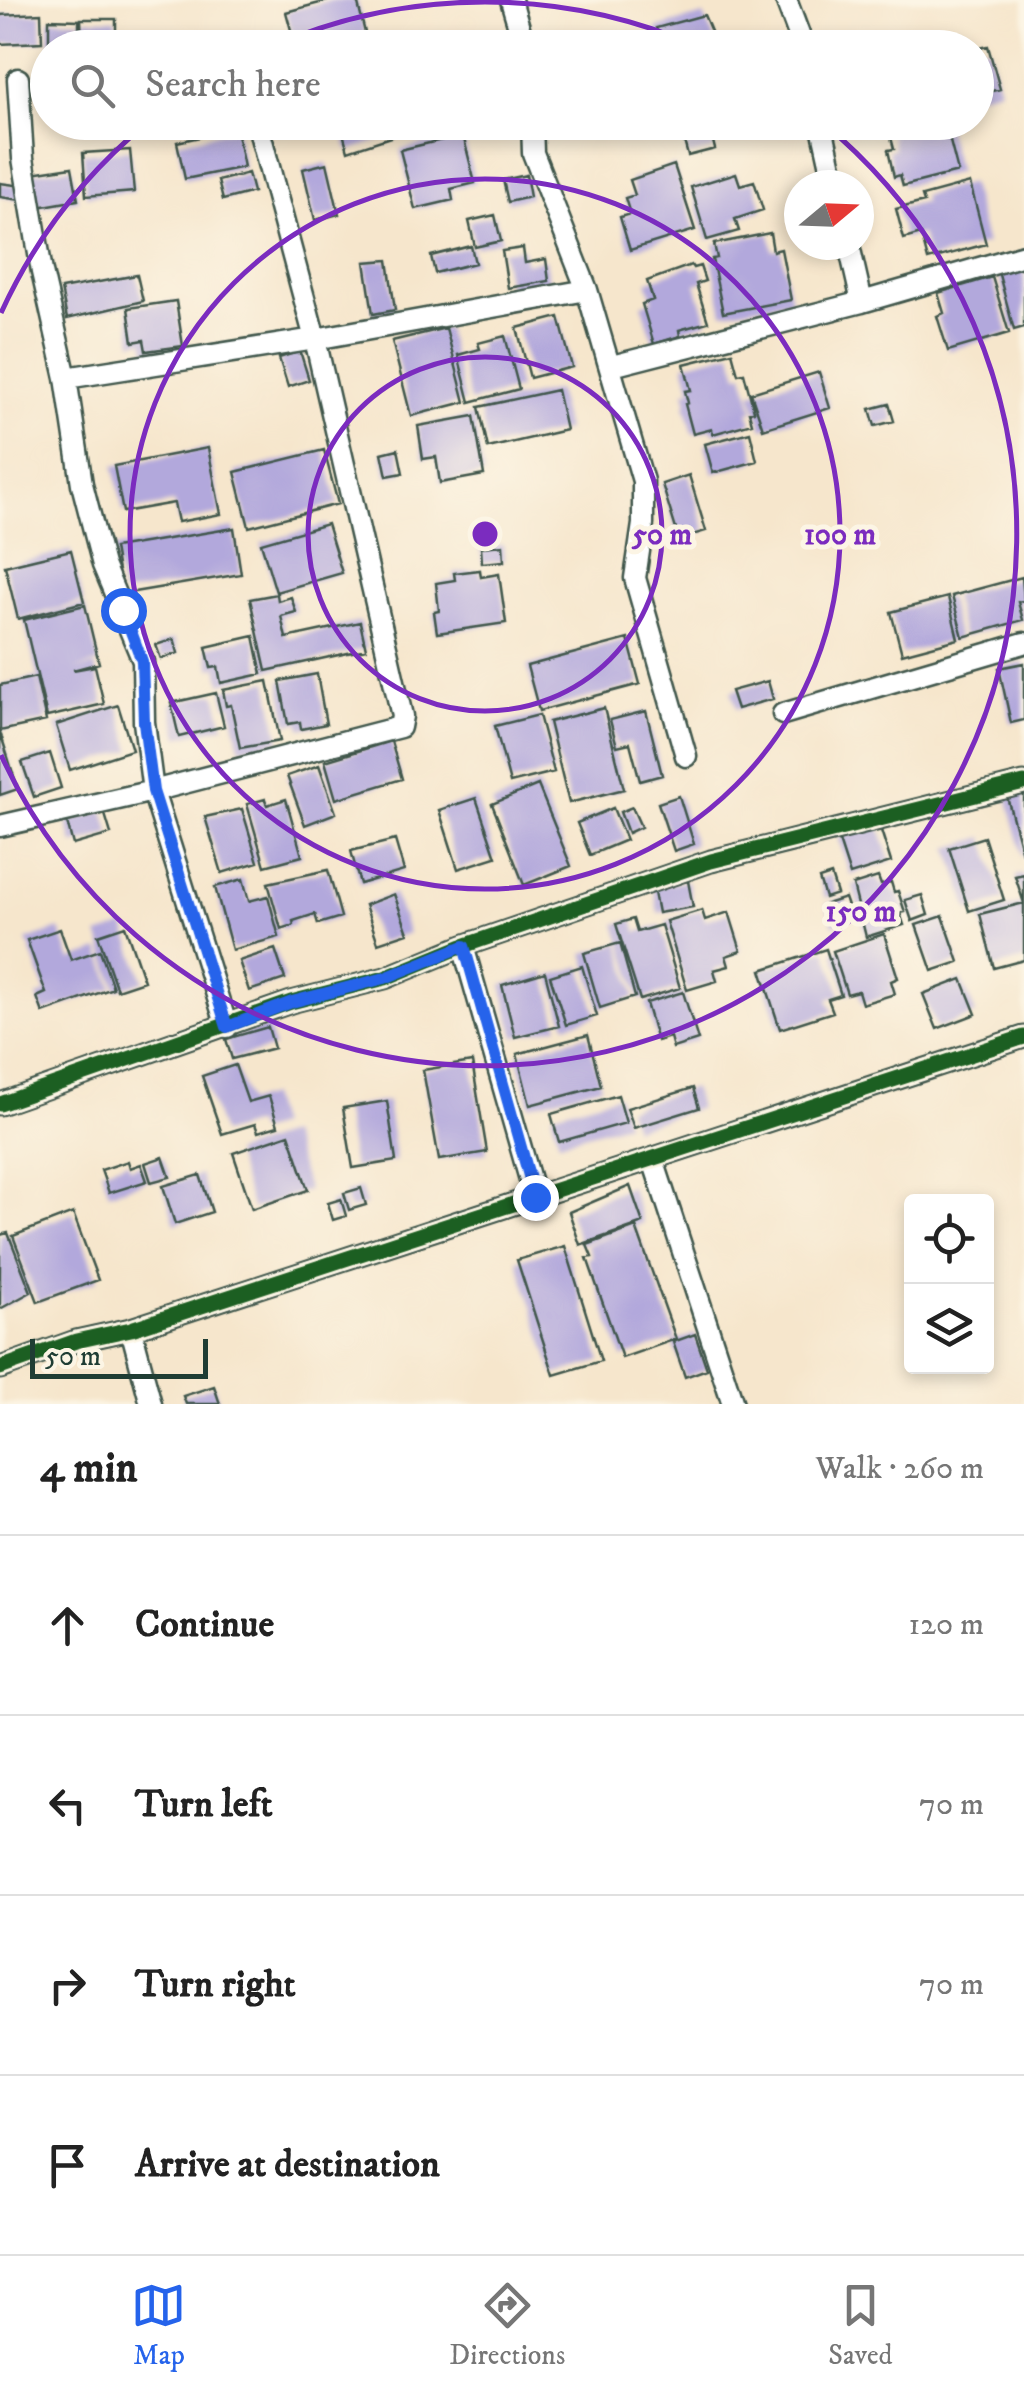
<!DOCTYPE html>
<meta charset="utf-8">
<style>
:root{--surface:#fff;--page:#f2f2f2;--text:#222;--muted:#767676;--line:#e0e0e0;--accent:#2563eb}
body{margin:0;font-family:"IM FELL DW Pica",serif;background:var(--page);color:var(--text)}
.controls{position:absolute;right:30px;bottom:30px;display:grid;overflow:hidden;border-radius:10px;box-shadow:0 5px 15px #0003}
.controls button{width:90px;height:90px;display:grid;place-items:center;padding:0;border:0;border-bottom:2px solid var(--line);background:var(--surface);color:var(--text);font:50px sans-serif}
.compass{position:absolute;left:784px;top:170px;width:90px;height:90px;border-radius:50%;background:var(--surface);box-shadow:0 5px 15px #0003;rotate:71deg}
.scale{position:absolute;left:30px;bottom:25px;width:178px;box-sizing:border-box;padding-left:10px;border:5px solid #1f3d34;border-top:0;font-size:28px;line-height:35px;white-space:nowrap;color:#1f3d34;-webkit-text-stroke:8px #fcf5e5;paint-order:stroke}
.stop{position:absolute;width:30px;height:30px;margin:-22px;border:8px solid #2563eb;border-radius:50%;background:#fff}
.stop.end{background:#2563eb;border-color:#fff;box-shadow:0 2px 10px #0008}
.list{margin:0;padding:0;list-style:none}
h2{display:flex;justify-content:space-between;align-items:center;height:130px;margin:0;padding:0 40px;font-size:42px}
h2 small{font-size:32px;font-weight:400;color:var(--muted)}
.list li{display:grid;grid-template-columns:65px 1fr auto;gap:30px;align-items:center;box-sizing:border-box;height:180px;padding:0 40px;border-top:2px solid var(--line)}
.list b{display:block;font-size:38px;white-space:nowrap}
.list em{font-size:32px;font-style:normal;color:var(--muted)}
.icon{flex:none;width:55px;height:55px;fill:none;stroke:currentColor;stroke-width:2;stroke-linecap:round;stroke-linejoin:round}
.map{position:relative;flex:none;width:1024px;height:1404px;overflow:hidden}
.search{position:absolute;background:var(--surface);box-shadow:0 5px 15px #0003;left:30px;right:30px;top:30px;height:110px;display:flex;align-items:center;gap:25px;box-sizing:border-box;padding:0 35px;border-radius:55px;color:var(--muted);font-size:38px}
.sheet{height:850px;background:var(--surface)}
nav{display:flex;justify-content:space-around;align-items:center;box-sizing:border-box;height:140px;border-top:2px solid var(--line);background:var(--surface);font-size:28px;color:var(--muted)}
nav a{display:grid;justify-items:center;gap:5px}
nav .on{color:var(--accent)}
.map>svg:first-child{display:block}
.building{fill:#b2a8dc}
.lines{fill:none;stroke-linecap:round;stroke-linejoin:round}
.street-casing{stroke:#3f564b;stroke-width:25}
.street{stroke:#fff;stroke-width:20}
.cycleway-casing{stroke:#fcf5e5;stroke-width:21}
.cycleway{stroke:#1b5e20;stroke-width:15}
.route{stroke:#2563eb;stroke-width:12}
.ring{fill:none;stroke:#7b2cbf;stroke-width:5}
.centre{fill:#7b2cbf;stroke:#fcf5e5;stroke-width:5}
.ring-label{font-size:30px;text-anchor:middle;font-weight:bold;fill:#7b2cbf;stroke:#fcf5e5;stroke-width:10;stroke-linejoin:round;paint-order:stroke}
</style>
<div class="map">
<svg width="1024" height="1404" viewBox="0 0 1024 1404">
<rect width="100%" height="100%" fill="#fcf5e5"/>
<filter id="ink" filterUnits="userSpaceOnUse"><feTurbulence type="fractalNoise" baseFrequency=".01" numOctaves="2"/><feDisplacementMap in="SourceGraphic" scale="20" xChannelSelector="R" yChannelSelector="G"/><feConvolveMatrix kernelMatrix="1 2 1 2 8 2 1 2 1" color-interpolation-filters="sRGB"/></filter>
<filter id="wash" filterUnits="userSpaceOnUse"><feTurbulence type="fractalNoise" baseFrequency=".0048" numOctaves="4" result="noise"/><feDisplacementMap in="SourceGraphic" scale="40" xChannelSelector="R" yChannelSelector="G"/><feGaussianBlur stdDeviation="2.25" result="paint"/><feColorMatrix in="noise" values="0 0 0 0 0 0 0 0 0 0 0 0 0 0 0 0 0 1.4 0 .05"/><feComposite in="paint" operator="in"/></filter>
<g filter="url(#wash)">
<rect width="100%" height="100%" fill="#f6e6cc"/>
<g id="blocks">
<path class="building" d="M331,0H357L365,33L358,35L361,48H296L286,12Z
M41,13L42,42L0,44V15Z
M704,15L718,48H662L656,28Z
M49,19L79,20V44L49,43Z
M81,19H116V44H82Z
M988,46L1000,89L976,95V49Z
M340,122H397L400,134L348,151Z
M679,122H708L715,149L688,156Z
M887,122H945L958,172L903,186L900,175L894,177L888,150L894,149Z
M236,129L244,167L185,179L177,142Z
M463,135L475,183L451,189L453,200L415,209L400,150Z
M130,150L134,192L86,196L83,153Z
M327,163L339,214L315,220L303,169Z
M674,165L695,230L630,250L620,217L630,214L625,198L635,195L630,180Z
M72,167L78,200L38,207L32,173Z
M248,173L253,192L223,200L218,181Z
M736,173L740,185L754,181L763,210L735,219L739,231L707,240L691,187Z
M526,175L530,197L508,202L503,180Z
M0,183L23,186L21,200L0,197Z
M970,183L986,244L928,260L921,234L904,239L896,209L924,202L922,196Z
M495,215L501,241L475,247L469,221Z
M770,233L773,251L781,249L791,300L723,313L712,259L717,258L714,244Z
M471,246L475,263L435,273L431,256Z
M523,248L525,263L546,259L549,281L508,288L502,251Z
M388,260L395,310L373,314L365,262Z
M1024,264V327L1014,330L998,271Z
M691,265L693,268L700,266L705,281L696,284L708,322L679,330L680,336L654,344L642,304L653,300L647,281Z
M137,275L143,301L67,319L61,289Z
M992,277L1009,333L948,351L937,316L944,313L938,293Z
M176,301L183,346L146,351L144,340L133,342L128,308Z
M559,317L572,367L530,378L517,328Z
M446,328L465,402L411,416L392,341Z
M505,336L519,389L470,402L458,355L480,349L478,343Z
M300,351L309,380L288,387L279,358Z
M732,352L738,374L744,373L754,411L749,412L752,423L713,434L712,429L693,434L685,404L688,403L685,391L691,390L684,364Z
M819,372L830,408L763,429L751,393Z
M557,390L566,430L488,448L479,407Z
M889,404L894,421L875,426L870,409Z
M474,416L484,475L440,483L436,457L423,459L418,426Z
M750,432L757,461L713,473L705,444Z
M208,448L221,514L178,522L174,503L123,512L114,466Z
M398,449L403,473L387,476L382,453Z
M324,450L338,504L249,527L235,472Z
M689,475L706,531L679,539L662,484Z
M327,524L342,573L276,592L261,543Z
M234,528L241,574L122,594L114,548Z
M503,545L504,561L482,563L481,547Z
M71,550L84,602L18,619L5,566Z
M480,570L481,577L499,574L506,623L437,633L434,612L439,611L436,583L455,580L454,573Z
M1022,577L1024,600L1018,602L1023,620L963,637L952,596Z
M277,594L278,601L291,597L296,612L281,616L286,638L360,622L366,649L266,671L250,599Z
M948,597L958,639L902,654L891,612Z
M85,605L99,663L73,670L95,666L104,704L47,717L24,620Z
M254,636L262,674L221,683L218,667L211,668L206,647Z
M174,639L178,653L161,659L156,645Z
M628,639L640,684L539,711L527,666Z
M1024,663V720L1011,723L999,668Z
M317,674L326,724L301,729L300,722L288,724L280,681Z
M36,677L46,721L0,731V685Z
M268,681L280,741L240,748L231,705L226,706L223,690Z
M768,681L773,699L737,709L731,691Z
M216,693L224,726L179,737L171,703Z
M118,705L132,750L70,770L56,725Z
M604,708L624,789L569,803L549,722Z
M646,711L662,775L640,781L630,743L617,746L610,720Z
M539,715L554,772L510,783L495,726Z
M0,732L18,789L0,795Z
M391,741L402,779L336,799L325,761Z
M50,753L61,788L34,797L22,762Z
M319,765L336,813L305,825L287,776Z
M538,785L571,866L524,885L492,804Z
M1024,788V856L1023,857L1006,793Z
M679,796L694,844L674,851L658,803Z
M476,798L496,857L458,869L439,810Z
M265,799L267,805L286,799L302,856L265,866L247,804Z
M632,807L641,827L628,833L620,812Z
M613,808L626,840L590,855L577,823Z
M242,809L258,862L222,873L205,817Z
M104,811L111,834L73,845L67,822Z
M879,824L891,862L850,875L838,838Z
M984,837L1004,900L969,911L949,848Z
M395,840L404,871L360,884L351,851Z
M328,870L341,917L318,924L315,914L293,921L294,925L281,929L268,883Z
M1024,874V960L994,968L980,914L1024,903L1015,876Z
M831,875L837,894L825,898L819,879Z
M878,877L881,885L891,882L894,892L898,891L905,912L900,913L904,925L866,937L853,885Z
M243,879L249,901L268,896L279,937L232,950L215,887Z
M688,881L693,907L658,913L653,887Z
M394,894L408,933L378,943L365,905Z
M922,895L928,915L912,921L905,900Z
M845,898L852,918L833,925L826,904Z
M702,910L705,920L729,912L741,951L726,956L729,966L714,970L717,981L687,990L666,921Z
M943,916L959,962L932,971L916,925Z
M633,919L637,932L661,925L680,988L640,1000L616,924Z
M125,926L144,981L117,990L98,935Z
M60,929L71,960L100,950L113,988L43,1013L37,997L46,993L27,940Z
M884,934L898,978L891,981L895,994L862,1004L858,991L847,994L833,951Z
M620,943L635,997L600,1008L584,953Z
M275,949L285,979L249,991L239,961Z
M826,949L841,995L828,999L833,1012L780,1029L761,970Z
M582,966L597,1016L566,1025L550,976Z
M545,972L559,1026L515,1037L502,985Z
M962,979L976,1014L937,1029L923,994Z
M683,992L698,1040L673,1048L670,1037L657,1041L646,1003Z
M268,1027L274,1048L232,1059L226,1039Z
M588,1035L601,1086L530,1105L517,1054Z
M472,1062L487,1152L439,1160L423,1070Z
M235,1065L248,1102L269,1096L278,1126L258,1132L255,1124L222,1134L202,1076Z
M693,1088L699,1108L634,1128L627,1108Z
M618,1095L626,1123L559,1142L551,1114Z
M387,1101L396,1161L353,1168L343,1108Z
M289,1134L308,1190L252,1209L233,1153Z
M163,1157L170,1177L151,1182L145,1163Z
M128,1161L130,1168L141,1164L147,1181L109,1193L101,1170Z
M200,1175L212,1212L175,1224L163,1186Z
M630,1186L643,1223L580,1245L569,1212Z
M361,1188L366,1205L349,1210L344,1193Z
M341,1199L346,1216L333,1220L328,1203Z
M73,1213L98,1280L38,1302L13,1236Z
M636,1227L676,1339L622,1358L587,1258L592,1257L587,1245Z
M8,1233L31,1292L0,1309V1235Z
M565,1246L601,1361L554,1375L517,1260Z
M695,1334L707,1369L685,1377L673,1342Z
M214,1386L220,1404H186L183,1396Z"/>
</g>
</g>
<g filter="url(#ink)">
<use href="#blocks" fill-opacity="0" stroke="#3f564b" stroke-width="2.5"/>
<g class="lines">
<g class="street-casing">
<path id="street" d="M511,0L525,48
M786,0L804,48
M18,79L23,158L42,272L66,378L82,484L103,565L143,661L144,722L153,791L227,1027
M532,122L533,153L587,290L643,481V524L635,578L686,756
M821,122L835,185
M849,245L862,302
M612,366L862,302L1024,255
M66,378L315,339L587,290
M783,714L1024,643
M0,826L153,791L400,727L402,716L315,339L257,122
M463,946L535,1197
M0,1104L291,1002L385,978L463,946L711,861L1024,783
M653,1160L733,1404
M131,1329L151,1404
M0,1368L76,1341L131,1329L1024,1037"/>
</g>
<use href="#street" class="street"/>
<g class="cycleway-casing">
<path id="cycleway" d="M0,1104L291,1002L385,978L463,946L711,861L1024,783
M0,1368L76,1341L131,1329L1024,1037"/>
</g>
<use href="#cycleway" class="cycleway"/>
</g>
</g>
<g class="lines" filter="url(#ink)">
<path class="route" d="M123,610L142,661L144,722L153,791L227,1027L292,1002L385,978L464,946L535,1197"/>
</g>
<g class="ring">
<circle cx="485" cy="534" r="177"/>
<circle cx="485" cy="534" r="355"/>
<path d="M1 313A532 532 0 0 1 147 123M273 46A532 532 0 0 1 697 46M823 123A532 532 0 1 1 1 755"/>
</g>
<circle cx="485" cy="534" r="15" class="centre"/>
<g class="ring-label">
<text x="662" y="544">50 m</text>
<text x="840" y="544">100 m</text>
<text x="861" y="921">150 m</text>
</g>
</svg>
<div class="controls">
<button><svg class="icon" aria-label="locate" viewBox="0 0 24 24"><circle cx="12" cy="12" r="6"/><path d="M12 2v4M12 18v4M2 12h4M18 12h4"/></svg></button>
<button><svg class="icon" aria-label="layers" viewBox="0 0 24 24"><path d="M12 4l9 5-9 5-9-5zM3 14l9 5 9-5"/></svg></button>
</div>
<svg class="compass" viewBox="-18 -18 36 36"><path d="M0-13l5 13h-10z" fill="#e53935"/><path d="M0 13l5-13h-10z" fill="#767676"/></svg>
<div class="scale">50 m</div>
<div class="stop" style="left:123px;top:610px"></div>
<div class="stop end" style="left:535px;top:1197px"></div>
<div class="search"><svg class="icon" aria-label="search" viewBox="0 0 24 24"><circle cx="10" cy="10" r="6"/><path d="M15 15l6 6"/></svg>Search here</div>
</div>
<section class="sheet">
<h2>4 min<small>Walk · 260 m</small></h2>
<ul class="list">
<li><svg class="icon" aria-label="ahead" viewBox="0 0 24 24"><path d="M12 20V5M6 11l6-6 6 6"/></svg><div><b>Continue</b></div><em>120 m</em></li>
<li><svg class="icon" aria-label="left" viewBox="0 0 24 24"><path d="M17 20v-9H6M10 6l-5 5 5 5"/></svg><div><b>Turn left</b></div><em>70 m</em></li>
<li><svg class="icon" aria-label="right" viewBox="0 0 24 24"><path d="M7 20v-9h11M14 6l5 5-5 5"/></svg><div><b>Turn right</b></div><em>70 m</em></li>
<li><svg class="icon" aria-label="arrive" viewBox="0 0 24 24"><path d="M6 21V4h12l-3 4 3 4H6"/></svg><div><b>Arrive at destination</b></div></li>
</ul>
</section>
<nav>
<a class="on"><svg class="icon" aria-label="map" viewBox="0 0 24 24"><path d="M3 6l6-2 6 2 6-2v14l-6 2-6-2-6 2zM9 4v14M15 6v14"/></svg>Map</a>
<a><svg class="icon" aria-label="directions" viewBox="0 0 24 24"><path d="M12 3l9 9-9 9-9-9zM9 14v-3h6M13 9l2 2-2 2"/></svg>Directions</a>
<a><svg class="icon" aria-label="saved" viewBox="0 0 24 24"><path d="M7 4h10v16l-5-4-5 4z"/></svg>Saved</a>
</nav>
